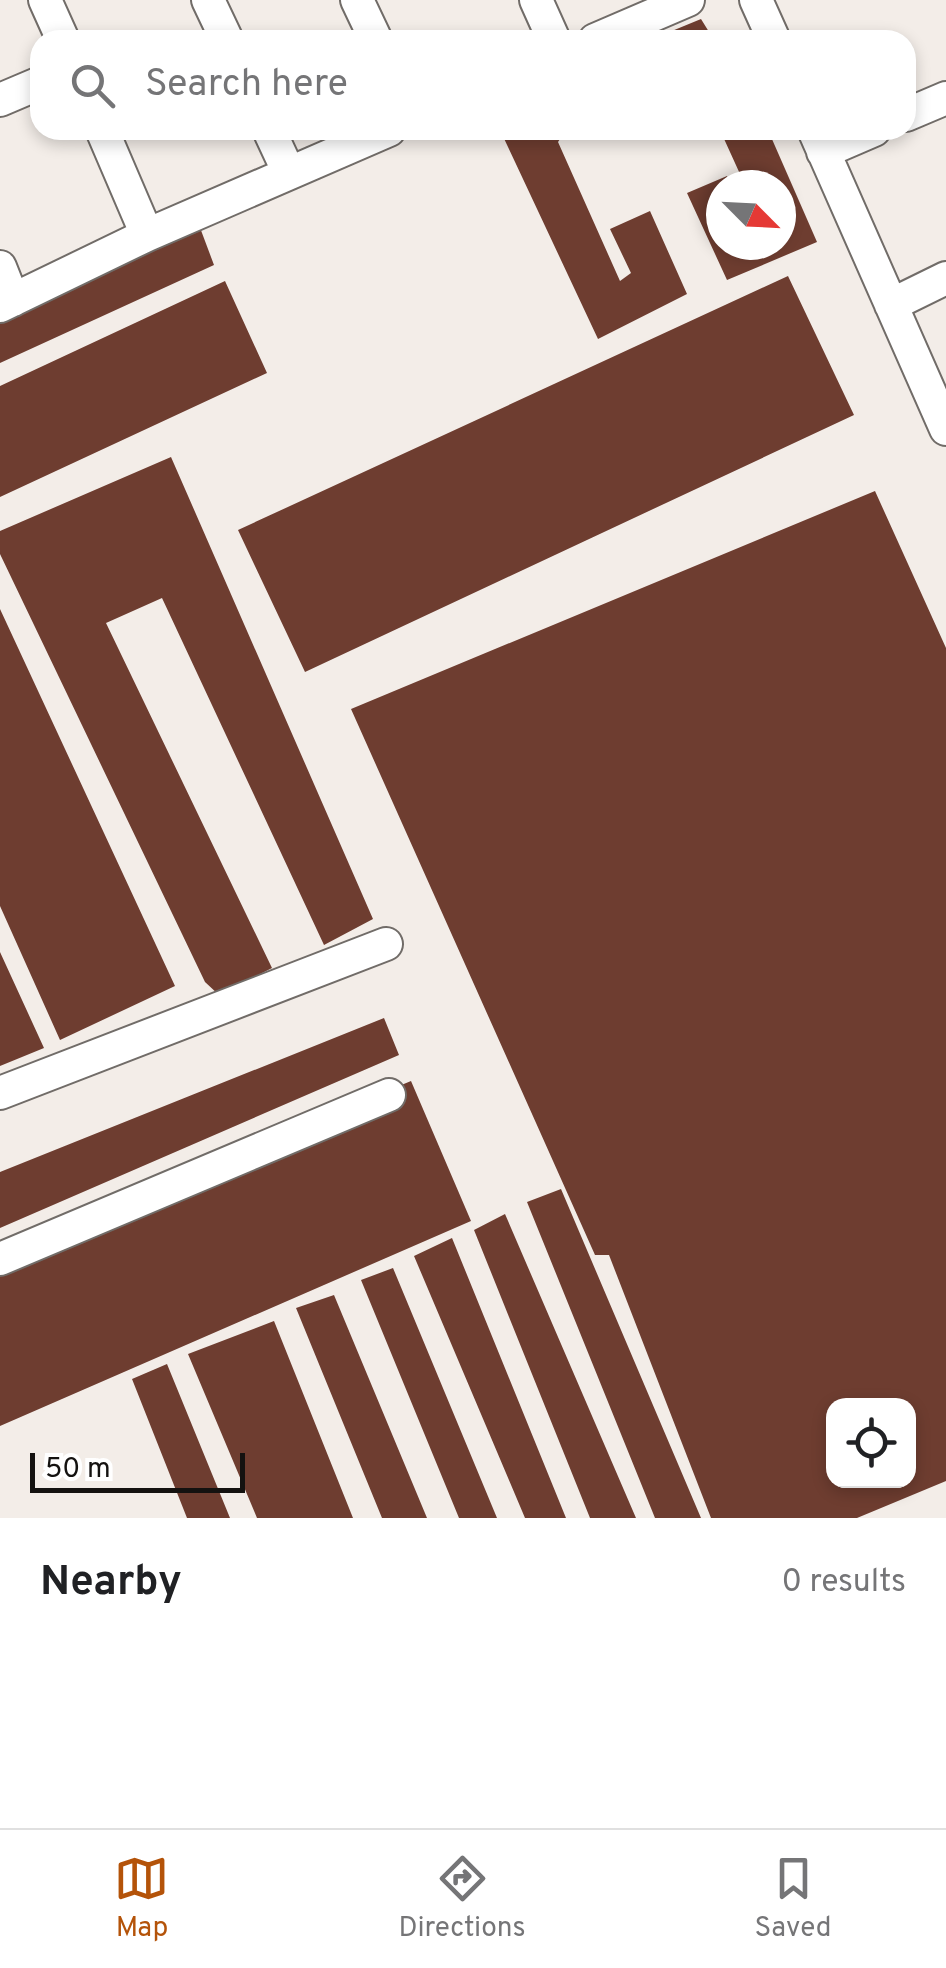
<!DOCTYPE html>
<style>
:root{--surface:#fff;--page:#f6f6f6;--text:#202124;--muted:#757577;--line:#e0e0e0;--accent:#b45309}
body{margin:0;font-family:Overpass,sans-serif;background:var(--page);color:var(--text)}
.controls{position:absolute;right:30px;bottom:30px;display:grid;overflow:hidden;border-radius:20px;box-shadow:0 5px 15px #0003}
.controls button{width:90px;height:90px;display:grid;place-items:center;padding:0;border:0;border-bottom:2px solid var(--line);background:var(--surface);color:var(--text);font:50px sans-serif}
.compass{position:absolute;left:706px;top:170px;width:90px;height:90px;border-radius:50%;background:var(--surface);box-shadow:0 5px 15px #0003;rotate:114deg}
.scale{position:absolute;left:30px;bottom:25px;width:215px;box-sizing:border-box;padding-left:10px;border:5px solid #141210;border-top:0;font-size:28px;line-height:35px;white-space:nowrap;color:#141210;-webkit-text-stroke:8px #fff;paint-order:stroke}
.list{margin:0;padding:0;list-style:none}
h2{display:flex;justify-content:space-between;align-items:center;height:130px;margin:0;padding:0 40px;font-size:42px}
h2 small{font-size:32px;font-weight:400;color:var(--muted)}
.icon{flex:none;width:55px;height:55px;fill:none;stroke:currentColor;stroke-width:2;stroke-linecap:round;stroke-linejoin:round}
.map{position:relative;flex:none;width:946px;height:1518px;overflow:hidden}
.search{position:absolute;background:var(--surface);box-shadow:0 5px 15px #0003;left:30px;right:30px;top:30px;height:110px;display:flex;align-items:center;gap:25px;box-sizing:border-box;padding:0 35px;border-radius:30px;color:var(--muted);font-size:38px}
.sheet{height:310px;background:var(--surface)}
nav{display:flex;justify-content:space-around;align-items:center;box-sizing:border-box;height:140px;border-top:2px solid var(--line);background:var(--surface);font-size:28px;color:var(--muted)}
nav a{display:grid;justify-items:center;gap:5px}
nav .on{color:var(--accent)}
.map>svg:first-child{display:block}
.building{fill:#6e3d30;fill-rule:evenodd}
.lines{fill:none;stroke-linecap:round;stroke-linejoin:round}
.minor-casing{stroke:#716c68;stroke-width:36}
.minor{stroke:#fff;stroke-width:32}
</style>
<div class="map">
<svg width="946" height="1518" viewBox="0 0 946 1518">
<rect width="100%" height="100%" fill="#f3ede8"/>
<path class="building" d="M701,19L714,40H650Z
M500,130H566L558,142L620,281L631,273L610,229L650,211L687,294L598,339Z
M720,130H768L817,242L727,280L687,193L727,176L731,185H721V245H781V185H745Z
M199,225L214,265L0,363V317Z
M788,276L854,415L305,672L238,530Z
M225,281L267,373L0,497V386Z
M171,457L373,919L324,945L162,598L106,623L272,968L219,995L205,982L0,554V531Z
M875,491L946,648V1481L857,1518H711L609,1255H595L351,709ZM834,1406H908V1480H834Z
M0,609L175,986L60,1040L0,906Z
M0,952L44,1048L0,1066Z
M384,1018L399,1055L0,1228V1172Z
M411,1081L471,1221L0,1426V1252Z
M561,1189L701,1518H655L527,1202Z
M505,1214L636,1518H590L474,1230Z
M452,1238L566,1518H525L414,1256Z
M393,1268L497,1518H459L361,1280Z
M334,1295L427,1518H382L296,1308Z
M274,1321L353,1518H257L188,1354Z
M167,1364L230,1518H187L132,1379Z"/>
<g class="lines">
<g class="minor-casing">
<path id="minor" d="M45,0L63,40
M208,0L227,40
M357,0L376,40
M536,0L554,40
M756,0L774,40
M595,40L688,0
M0,100L40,83
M906,115L946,98
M102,130L147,235
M269,130L289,173
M814,130L946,429
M823,152L874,130
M0,267L13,300
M891,305L946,278
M0,306L147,235L389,130
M0,1093L386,944
M0,1259L389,1095"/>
</g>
<use href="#minor" class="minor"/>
</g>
</svg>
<div class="controls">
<button><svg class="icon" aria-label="locate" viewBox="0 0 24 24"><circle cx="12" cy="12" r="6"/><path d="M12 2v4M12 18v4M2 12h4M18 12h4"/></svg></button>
</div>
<svg class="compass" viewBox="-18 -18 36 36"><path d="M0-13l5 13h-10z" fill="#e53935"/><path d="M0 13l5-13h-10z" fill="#757577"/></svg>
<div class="scale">50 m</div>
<div class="search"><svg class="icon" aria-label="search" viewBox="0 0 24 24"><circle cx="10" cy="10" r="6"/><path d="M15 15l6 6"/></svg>Search here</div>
</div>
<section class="sheet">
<h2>Nearby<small>0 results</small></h2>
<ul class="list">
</ul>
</section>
<nav>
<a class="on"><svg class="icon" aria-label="map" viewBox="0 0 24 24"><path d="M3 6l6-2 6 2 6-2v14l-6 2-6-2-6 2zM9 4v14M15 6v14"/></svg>Map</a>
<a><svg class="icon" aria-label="directions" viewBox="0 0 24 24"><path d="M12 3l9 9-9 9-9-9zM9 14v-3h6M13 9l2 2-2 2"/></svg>Directions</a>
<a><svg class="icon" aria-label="saved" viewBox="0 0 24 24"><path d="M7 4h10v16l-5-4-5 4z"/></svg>Saved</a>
</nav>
